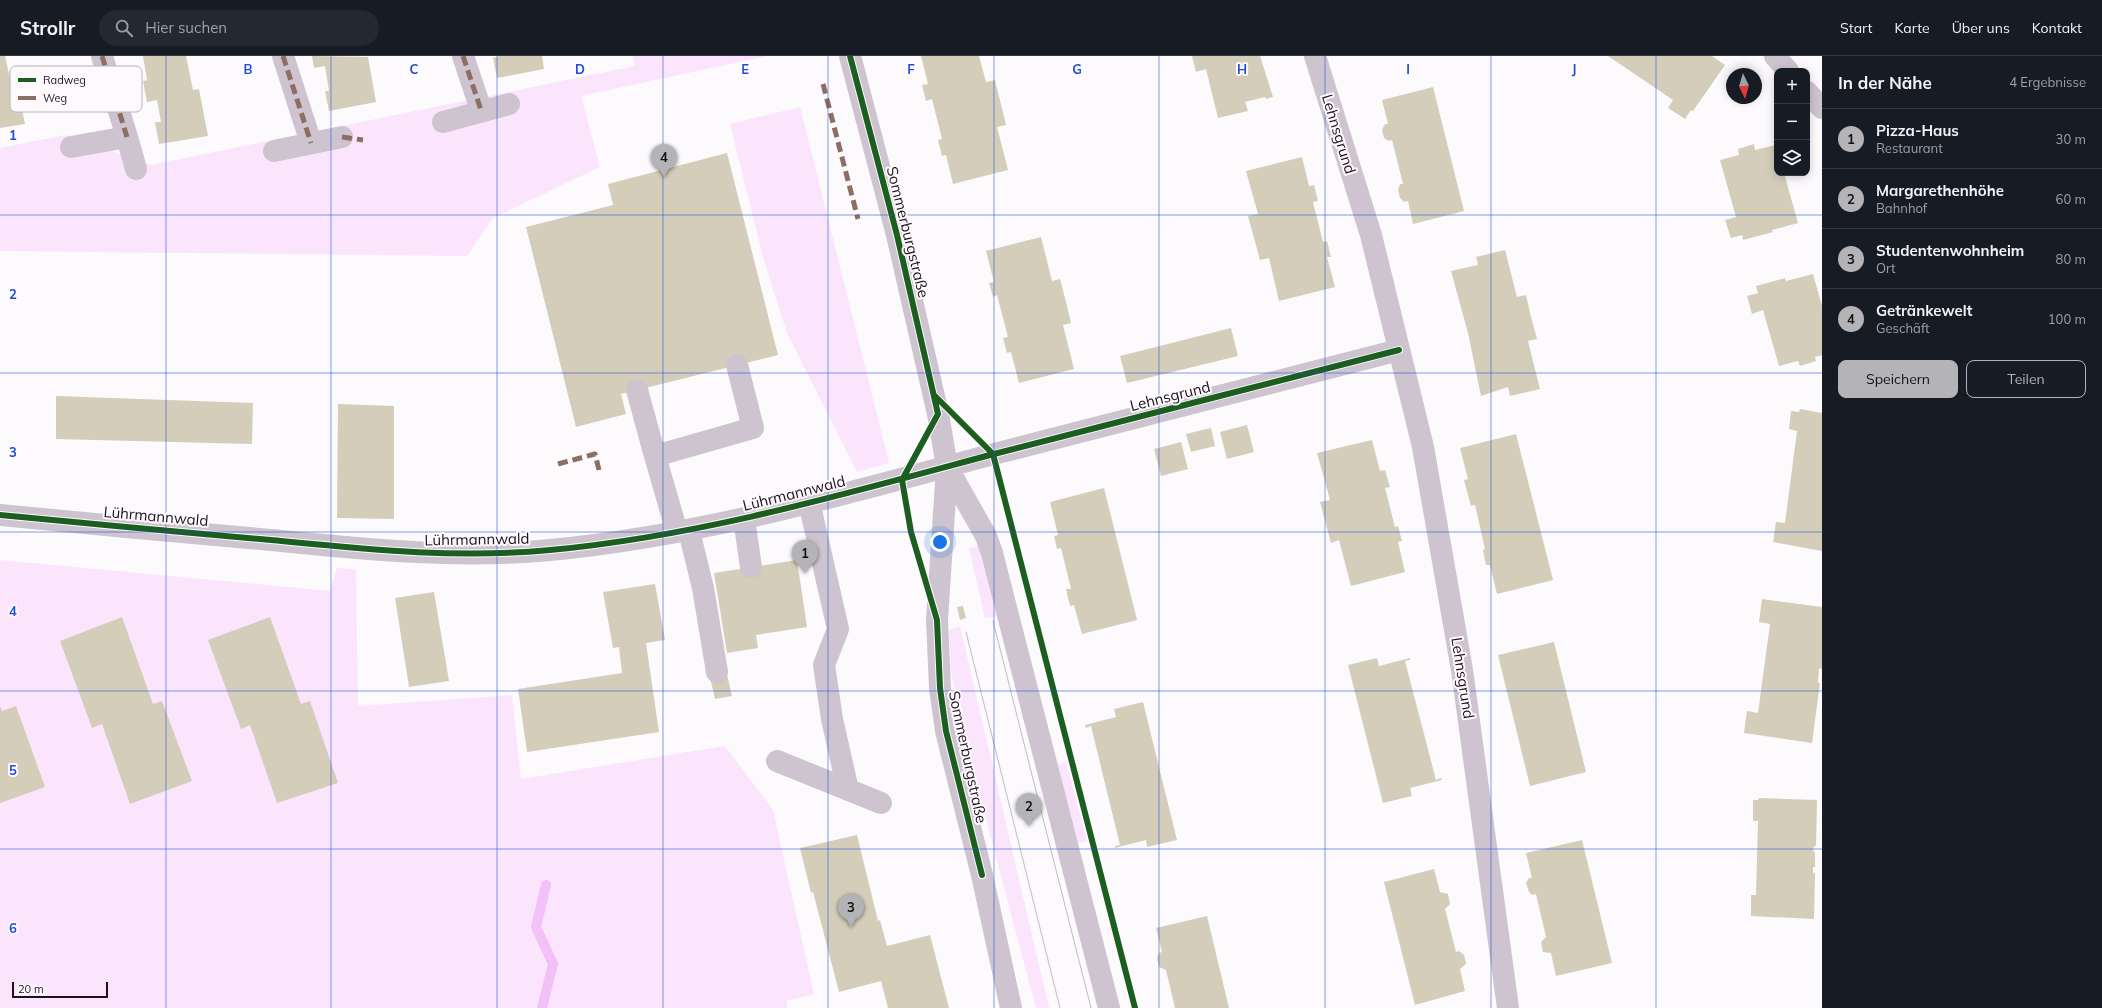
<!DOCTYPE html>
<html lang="de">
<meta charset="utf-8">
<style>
:root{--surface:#171b24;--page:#242831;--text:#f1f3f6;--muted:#9ea1a6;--line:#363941;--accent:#b4b3b7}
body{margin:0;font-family:Mulish,sans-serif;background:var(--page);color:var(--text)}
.controls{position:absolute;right:12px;top:12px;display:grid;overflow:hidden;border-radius:8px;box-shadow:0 2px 10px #0003}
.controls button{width:36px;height:36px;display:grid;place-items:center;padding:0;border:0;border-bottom:1px solid var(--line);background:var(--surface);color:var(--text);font:20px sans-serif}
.compass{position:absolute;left:1726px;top:12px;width:36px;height:36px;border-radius:50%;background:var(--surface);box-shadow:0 2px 10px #0003;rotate:175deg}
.scale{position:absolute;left:12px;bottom:10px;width:96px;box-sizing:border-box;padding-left:4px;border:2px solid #1a131b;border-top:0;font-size:11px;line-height:14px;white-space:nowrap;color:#1a131b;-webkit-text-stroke:3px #fdf9fd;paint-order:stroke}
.you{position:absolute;left:940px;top:486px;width:14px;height:14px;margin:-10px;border:3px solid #fff;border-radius:50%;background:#1a73e8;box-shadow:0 0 0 6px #1a73e833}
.badge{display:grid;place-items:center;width:26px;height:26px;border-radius:50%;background:var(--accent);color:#111;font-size:13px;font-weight:700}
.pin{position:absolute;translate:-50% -33px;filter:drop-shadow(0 1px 2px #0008)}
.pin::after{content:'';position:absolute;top:21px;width:14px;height:12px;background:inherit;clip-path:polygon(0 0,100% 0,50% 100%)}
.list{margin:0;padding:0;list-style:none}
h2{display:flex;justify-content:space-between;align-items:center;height:52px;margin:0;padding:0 16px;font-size:17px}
h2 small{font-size:13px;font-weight:400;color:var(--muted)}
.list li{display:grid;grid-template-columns:26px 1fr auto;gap:12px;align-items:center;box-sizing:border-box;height:60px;padding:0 16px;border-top:1px solid var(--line)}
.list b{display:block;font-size:15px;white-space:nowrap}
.list p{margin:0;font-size:13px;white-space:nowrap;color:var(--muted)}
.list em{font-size:13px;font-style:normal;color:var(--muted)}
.actions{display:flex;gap:8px;padding:12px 16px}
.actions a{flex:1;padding:9px 0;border:1px solid var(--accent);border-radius:8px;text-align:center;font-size:14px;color:var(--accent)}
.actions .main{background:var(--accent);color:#111}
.icon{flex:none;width:22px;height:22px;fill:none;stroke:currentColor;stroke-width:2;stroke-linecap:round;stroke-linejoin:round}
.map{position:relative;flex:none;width:1822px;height:952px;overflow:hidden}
header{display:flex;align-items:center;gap:24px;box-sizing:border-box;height:56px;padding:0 20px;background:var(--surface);border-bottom:1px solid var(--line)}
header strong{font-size:19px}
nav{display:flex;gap:22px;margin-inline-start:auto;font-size:14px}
.search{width:280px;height:36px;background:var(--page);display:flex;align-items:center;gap:10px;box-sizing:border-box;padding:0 14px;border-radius:22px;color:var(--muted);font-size:15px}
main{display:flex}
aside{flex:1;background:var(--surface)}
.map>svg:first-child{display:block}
.green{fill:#fae5fd}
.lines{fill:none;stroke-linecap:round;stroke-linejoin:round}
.stream{stroke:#f1c1f7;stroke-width:10}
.building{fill:#d4cdba}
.minor{stroke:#cec4cf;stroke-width:22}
.tram{stroke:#c0bbc0;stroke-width:1}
.quiet{stroke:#8d6e63;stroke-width:5;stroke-dasharray:10 5;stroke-linecap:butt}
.cycleway-casing{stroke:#fdf9fd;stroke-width:8}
.cycleway{stroke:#1b5e20;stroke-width:6}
.grid{fill:none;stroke:#1d4ed8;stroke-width:1;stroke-opacity:0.55}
.labels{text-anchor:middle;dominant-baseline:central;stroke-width:4;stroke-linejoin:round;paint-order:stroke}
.street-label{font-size:15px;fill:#1a131b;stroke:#fdf9fd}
.key{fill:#fdf9fd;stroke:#b9b4b9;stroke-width:1}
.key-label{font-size:11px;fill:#1a131b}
.grid-label{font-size:13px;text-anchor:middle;font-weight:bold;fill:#1d4ed8;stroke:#fdf9fd;stroke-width:4;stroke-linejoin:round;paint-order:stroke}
</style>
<header>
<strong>Strollr</strong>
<div class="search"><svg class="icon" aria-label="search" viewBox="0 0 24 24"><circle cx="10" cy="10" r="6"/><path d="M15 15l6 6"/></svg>Hier suchen</div>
<nav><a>Start</a><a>Karte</a><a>Über uns</a><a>Kontakt</a></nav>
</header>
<main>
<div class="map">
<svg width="1822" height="952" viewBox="0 0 1822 952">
<rect width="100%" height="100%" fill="#fcfafc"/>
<path class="green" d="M633,0H767L581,40L600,111L493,162L467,200L0,195V92L65,79L151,109L635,10Z
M800,51L889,407L857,416L787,277L764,205L730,68Z
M984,489L1001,559L985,562L969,492Z
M0,504L330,535L337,512L356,513L358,650L512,639L521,723L725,690L773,754L814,938L787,945V952H0Z
M960,570L1049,952H1036L986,763L955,635L951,615L949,574Z
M1066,706L1087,785L1075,788L1055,709Z"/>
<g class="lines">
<path class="stream" d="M542,952L553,908L536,871L546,829"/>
</g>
<path class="building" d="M0,0H5L10,22L15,21L25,68L0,72Z
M143,0H186L193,34L199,33L208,80L159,88L155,66H161L157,44L147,46L143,25L147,24Z
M312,0L368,1L376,46L329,55L325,35H329L325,10L314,12Z
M499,0H542L544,13L497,22L493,2Z
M921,0H979L986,26L995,24L1006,69L997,71L1008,114L953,128L946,99L942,100L938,84L942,83L932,43L926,45L922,29L928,28Z
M1192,0H1260L1273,41L1266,43L1265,41L1245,46L1248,55L1218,62L1206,13L1196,16Z
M1608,0H1712L1725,9L1693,55L1691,54L1685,63L1668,52L1673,44Z
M1433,31L1464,155L1413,168L1408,145L1404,146L1400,142L1398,134L1400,128H1403L1392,84L1389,85L1384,82L1382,74L1385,68H1388L1382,44Z
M1754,88L1755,94L1776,89L1777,117H1784L1798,167L1772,174L1773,176L1743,184L1742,179L1731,182L1725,164L1736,161L1720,104L1739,99L1738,93Z
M727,97L778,299L621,338L626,358L576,371L526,171L613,149L608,128Z
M1302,101L1309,130L1314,129L1318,145L1313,146L1323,186L1327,185L1331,201H1327L1335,231L1279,245L1269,202L1260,204L1248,160L1258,158L1246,115Z
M1041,181L1052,225L1060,223L1066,246L1071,267L1063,269L1074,313L1019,327L1011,296L1007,297L1003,282L1008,281L997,239L993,241L989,227L994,226L986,195Z
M1505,194L1517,241L1526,239L1531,261L1537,283L1528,285L1540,333L1510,340L1508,331L1481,340L1468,277L1451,215L1478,209L1476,201Z
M1813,218L1822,250V299L1815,301L1816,305L1800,310L1798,305L1779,310L1763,254L1752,258L1747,240L1758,237L1756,230L1785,222L1786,225Z
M1231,272L1238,300L1127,327L1120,300Z
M56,340L253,347L252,388L56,383Z
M338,348L394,350V463L337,462Z
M1800,353L1822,357V495L1773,486L1776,466L1785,467L1797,375L1789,373L1791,355L1799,356Z
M1247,369L1254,396L1227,403L1220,376Z
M1211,372L1215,390L1191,396L1186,378Z
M1516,378L1553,524L1497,538L1490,509H1486L1483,494L1485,493L1475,449L1471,450L1464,424L1468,423L1460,392Z
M1372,384L1380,415L1385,414L1390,431L1385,432L1395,471L1398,470L1402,485L1398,486L1405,516L1351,530L1339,484L1331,487L1320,446L1330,444L1317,397Z
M1181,386L1188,413L1161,420L1154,393Z
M1104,432L1137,564L1082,578L1074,549L1070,550L1066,533H1071L1061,492L1057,493L1054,480L1058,479L1050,446Z
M797,504L807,571L756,579L758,592L727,597L714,517Z
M655,528L665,584L646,587L659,676L527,696L518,633L622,617L619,591L613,592L603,536Z
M434,536L449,625L409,631L395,542Z
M1762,543L1822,551V613L1819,612L1818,627H1820L1812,687L1744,677L1747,655L1758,657L1770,568L1759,566Z
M963,550L966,562L960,564L957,551Z
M122,561L153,648L162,645L192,725L130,748L102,668L92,672L60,585Z
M270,561L301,648L310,645L338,727L277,747L250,669L241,673L208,584Z
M1554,586L1586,716L1530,730L1498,599Z
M1377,602L1379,610L1410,602V604L1405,605L1436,724L1441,722L1442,724L1410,732L1412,740L1383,747L1348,609Z
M726,614L732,640L715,643L709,617Z
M1143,646L1177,784L1147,791L1146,784L1115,792V790L1120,789L1091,670L1086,672L1085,669L1116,661L1114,653Z
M0,650L2,655L16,650L45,731L0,747Z
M1759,742L1817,744L1816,790H1814L1813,795L1815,796V811H1813V817H1815L1814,863L1751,860V839H1756L1758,765H1753V744H1758Z
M857,779L878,865L880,864L887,890L930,879L949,952H888L881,925L839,936L813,836L811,837L800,792Z
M1582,784L1612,907L1556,920L1551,897L1543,896L1541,886L1546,881L1536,838L1532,839L1529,836L1526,827L1529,822H1532L1526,797Z
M1434,813L1440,836L1448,838L1450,848L1445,853L1456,896L1459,895L1464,899L1466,908L1460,913L1465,935L1415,949L1384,826Z
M1207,860L1229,952H1175L1166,914L1159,911L1157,902L1159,897L1162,896L1156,872Z"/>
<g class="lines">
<path class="minor" d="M102,0L127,81
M283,0L311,87
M463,0L481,54
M850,0L897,179L938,358L947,411L937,564L940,632L946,675L982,819L1011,952
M1315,0L1371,179L1423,391L1462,614L1508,952
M1775,0L1788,15
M1807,36L1822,52
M443,66L509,48
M71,91L127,81L136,113
M274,95L342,81
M637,334L655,400
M947,411L986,480L992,497L1109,952
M809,446L838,573L824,609L832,663L848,734
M0,459C90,468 181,476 271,484C364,493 456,503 550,494C700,480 845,438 990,399C1126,363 1263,330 1399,294
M744,463L751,511
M689,475L703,532L717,616
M677,476L655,400L753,372L737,309
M777,705L881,747"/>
<path class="tram" d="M993,565L1091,952
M966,576L1060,952"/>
<path class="quiet" d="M102,0L127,81
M283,0L311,87
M463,0L481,54
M823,28L858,163
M342,81L363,84
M558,408L595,398L599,414"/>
<g class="cycleway-casing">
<path id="cycleway" d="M850,0L897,179L938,358L902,424L911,476L937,564L940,632L946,675L982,819
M935,340L993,398L1135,952
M0,459C90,468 181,476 271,484C364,493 456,503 550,494C700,480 845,438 990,399C1126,363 1263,330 1399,294"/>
</g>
<use href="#cycleway" class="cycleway"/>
</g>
<path class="grid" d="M166,0V952M331,0V952M497,0V952M663,0V952M828,0V952M994,0V952M1159,0V952M1325,0V952M1491,0V952M1656,0V952M0,159H1822M0,317H1822M0,476H1822M0,635H1822M0,793H1822"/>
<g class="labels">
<g class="street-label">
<text transform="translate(1339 78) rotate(73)">Lehnsgrund</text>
<text transform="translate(908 176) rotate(76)">Sommerburgstraße</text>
<text transform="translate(1170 340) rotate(-14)">Lehnsgrund</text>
<text transform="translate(794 437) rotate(-14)">Lührmannwald</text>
<text transform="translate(156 460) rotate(5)">Lührmannwald</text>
<text transform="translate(477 483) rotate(-1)">Lührmannwald</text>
<text transform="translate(1463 622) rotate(81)">Lehnsgrund</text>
<text transform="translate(968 701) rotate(78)">Sommerburgstraße</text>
</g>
</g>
<rect x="10" y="10" width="132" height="46" rx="6" class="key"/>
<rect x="18" y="22" width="18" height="4" fill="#1b5e20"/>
<rect x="18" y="40" width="18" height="4" fill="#8d6e63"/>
<g class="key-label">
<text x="43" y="28">Radweg</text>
<text x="43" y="46">Weg</text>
</g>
<g class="grid-label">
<text x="248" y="18">B</text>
<text x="414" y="18">C</text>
<text x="580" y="18">D</text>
<text x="745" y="18">E</text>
<text x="911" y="18">F</text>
<text x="1077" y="18">G</text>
<text x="1242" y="18">H</text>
<text x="1408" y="18">I</text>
<text x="1574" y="18">J</text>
<text x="13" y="84">1</text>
<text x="13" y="243">2</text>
<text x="13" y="401">3</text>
<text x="13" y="560">4</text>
<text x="13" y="719">5</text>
<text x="13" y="877">6</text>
</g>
</svg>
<div class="controls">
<button>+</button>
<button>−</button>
<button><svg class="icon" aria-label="layers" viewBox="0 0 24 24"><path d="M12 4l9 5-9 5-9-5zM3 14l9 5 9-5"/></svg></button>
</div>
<svg class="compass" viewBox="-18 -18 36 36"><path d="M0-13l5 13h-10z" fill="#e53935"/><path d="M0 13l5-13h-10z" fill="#9ea1a6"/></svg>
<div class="scale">20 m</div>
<div class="you"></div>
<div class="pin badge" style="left:805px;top:517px">1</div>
<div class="pin badge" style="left:1029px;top:770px">2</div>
<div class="pin badge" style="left:851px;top:871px">3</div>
<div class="pin badge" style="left:664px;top:121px">4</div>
</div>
<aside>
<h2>In der Nähe<small>4 Ergebnisse</small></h2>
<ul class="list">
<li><span class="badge">1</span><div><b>Pizza-Haus</b><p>Restaurant</p></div><em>30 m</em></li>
<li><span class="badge">2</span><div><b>Margarethenhöhe</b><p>Bahnhof</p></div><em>60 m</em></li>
<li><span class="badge">3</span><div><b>Studentenwohnheim</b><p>Ort</p></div><em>80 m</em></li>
<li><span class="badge">4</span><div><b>Getränkewelt</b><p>Geschäft</p></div><em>100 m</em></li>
</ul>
<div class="actions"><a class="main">Speichern</a><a>Teilen</a></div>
</aside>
</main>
